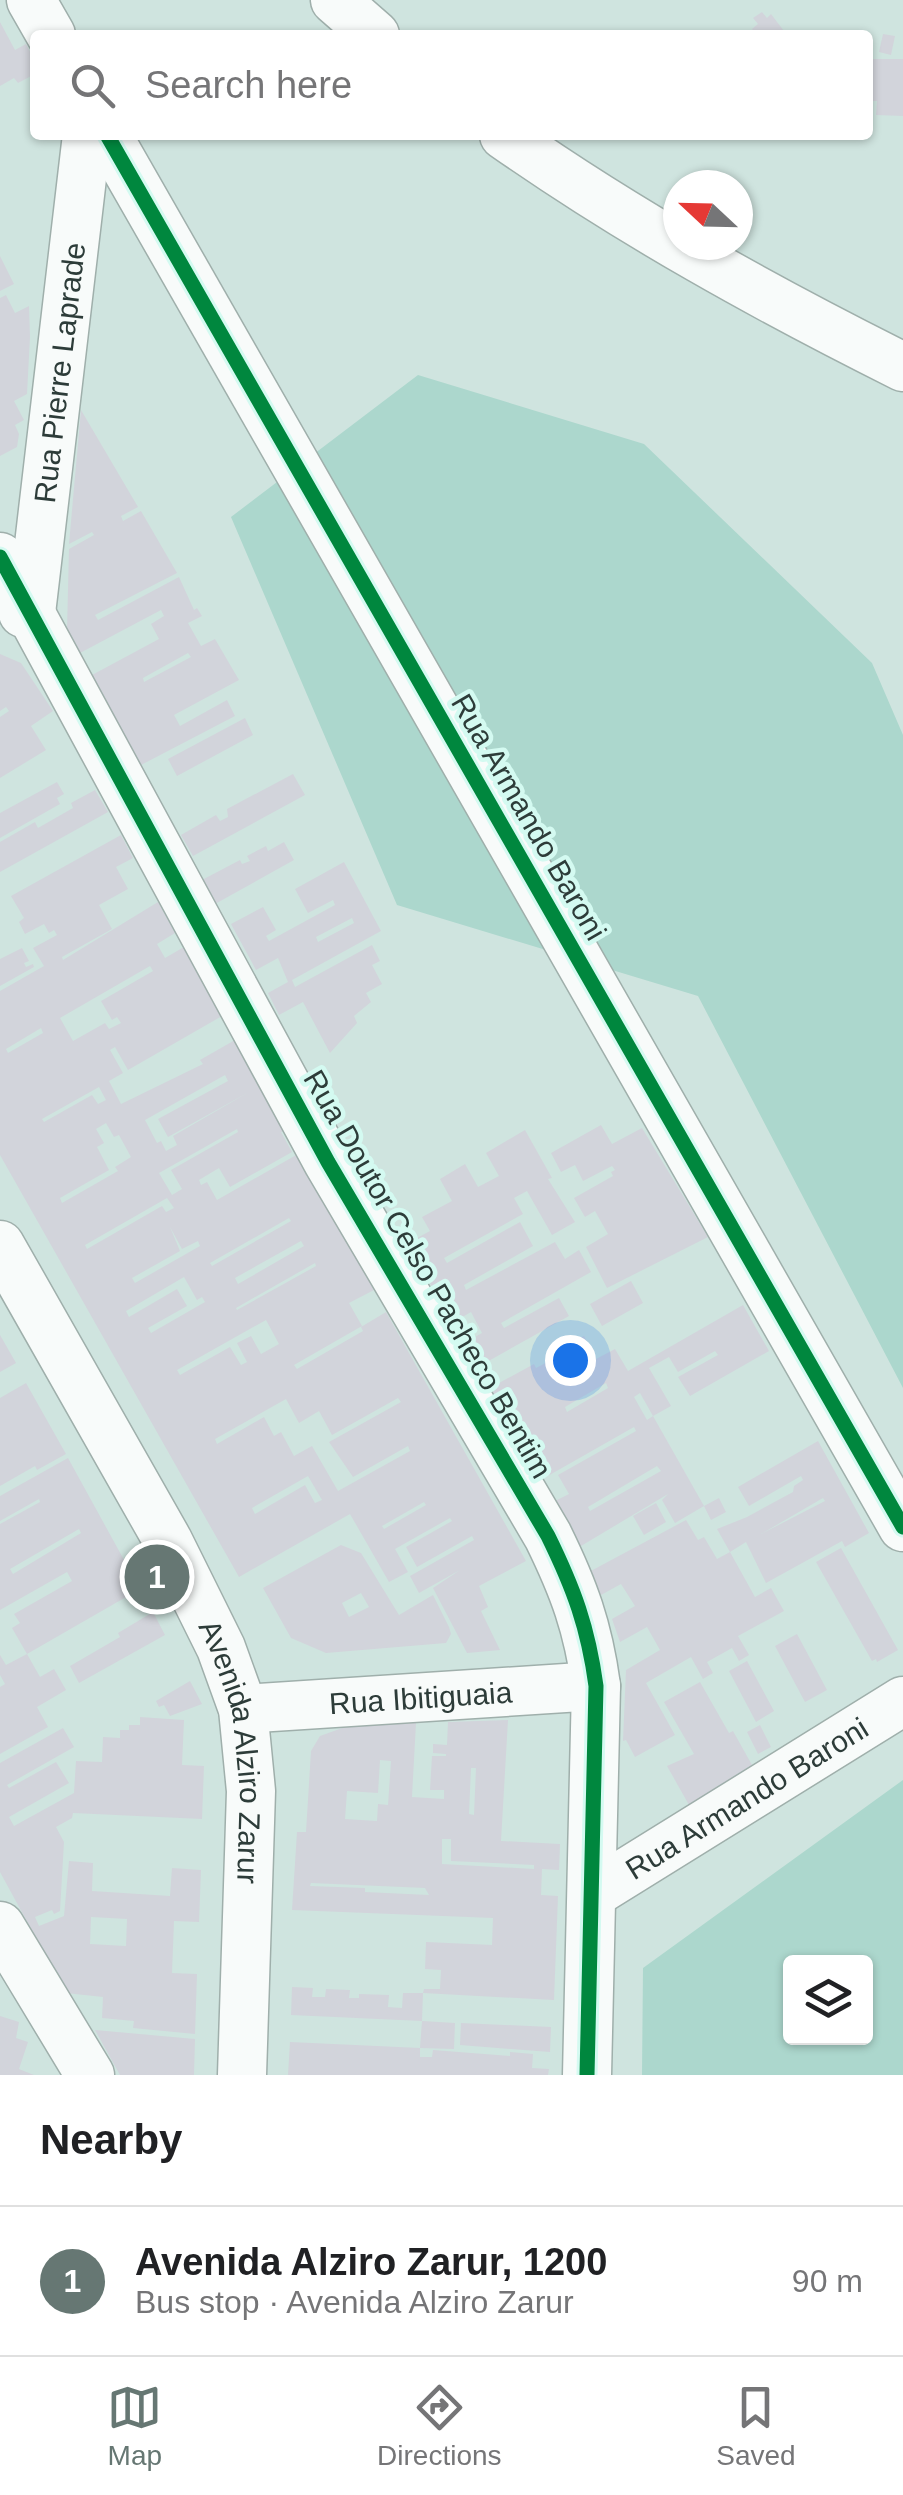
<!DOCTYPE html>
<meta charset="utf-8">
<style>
:root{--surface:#fff;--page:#f6f6f6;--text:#202124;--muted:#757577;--line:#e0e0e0;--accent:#667773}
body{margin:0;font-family:Helvetica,sans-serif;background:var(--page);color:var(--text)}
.controls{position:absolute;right:30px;bottom:30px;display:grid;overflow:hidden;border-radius:10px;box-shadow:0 2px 8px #0004}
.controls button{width:90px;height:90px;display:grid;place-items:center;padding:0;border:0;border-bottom:2px solid var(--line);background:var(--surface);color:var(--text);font:50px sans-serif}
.compass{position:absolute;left:663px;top:170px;width:90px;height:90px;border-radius:50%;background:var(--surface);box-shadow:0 2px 8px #0004;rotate:292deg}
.you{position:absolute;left:570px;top:1360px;width:35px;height:35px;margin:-25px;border:8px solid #fff;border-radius:50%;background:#1a73e8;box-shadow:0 0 0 15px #1a73e833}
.badge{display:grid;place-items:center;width:65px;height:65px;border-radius:50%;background:var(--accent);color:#fff;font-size:32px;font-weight:700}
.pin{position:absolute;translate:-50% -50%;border:5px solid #fff;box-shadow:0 2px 10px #0006}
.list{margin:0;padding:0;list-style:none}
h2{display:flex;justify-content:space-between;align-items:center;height:130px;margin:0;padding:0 40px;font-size:42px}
h2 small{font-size:32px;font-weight:400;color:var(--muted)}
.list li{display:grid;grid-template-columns:65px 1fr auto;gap:30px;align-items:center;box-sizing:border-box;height:150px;padding:0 40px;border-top:2px solid var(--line)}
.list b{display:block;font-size:38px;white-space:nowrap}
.list p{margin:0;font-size:32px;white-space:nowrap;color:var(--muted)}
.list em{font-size:32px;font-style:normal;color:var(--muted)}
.icon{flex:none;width:55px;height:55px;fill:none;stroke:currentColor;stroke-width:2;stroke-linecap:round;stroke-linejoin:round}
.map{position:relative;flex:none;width:903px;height:2075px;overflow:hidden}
.search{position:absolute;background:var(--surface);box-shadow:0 2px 8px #0004;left:30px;right:30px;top:30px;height:110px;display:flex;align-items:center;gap:25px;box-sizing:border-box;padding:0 35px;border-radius:10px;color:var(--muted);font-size:38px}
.sheet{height:280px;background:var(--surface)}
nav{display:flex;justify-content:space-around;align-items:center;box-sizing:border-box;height:140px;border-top:2px solid var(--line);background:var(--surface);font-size:28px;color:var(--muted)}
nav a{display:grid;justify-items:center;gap:5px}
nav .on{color:var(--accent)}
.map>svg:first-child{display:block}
.green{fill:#acd7cd;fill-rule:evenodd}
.building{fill:#d2d4db;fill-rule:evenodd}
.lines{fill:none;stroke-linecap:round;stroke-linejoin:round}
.minor-casing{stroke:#9fafab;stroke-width:51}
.minor{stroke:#f8fbfa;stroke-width:48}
.cycleway-casing{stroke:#d4faf1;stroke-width:21}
.cycleway{stroke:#00873e;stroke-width:15}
.labels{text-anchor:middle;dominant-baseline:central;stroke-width:9;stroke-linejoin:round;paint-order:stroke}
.street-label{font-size:30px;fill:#2d3c39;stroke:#d4faf1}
</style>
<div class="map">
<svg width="903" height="2075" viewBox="0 0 903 2075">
<rect width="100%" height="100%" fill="#cfe4df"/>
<path class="green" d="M418,375L644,444L872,663L903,735V1388L698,996L397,905L231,517Z
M903,1780V2075H642L643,1968ZM790,1962H866V2038H790Z"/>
<path class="building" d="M762,12L767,18L771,14L787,35H757L752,29L758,24L753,18Z
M0,22L15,50L26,44L35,61V74L18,83L14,78L0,86Z
M883,34L895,36L891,55L879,52Z
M868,59H903V116L876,115L877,101H868Z
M0,256L14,284L0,291Z
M6,295L15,313L29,306L30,337L27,394L14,401L24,420L15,425L19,434L17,447L0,456V298Z
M81,410L138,507L121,516L123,521L141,511L177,573L95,615L98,620L179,577L194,610L197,608L202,616L188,623L201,646L215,639L239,680L174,715L180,726L227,700L235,716L141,765L92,675L159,639L151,624L164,616L161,610L80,653L67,630L69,549L94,535L92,532L69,544ZM188,653L191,657L144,682L143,678Z
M0,654L21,663L53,711L31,726L46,750L0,778V717L9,711L6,707L0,711Z
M245,718L253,735L177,776L168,759Z
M293,774L305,795L193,856L181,835L216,815L220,821L228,817L227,809Z
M57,782L64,794L57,798L60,804L0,838V813Z
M95,790L108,812L0,872V842L35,822L38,828L73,808L71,803Z
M121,835L133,858L116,867L128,889L99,905L112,929L62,957L63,960L158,902L175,933L157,944L165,958L184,947L222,1016L128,1070L115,1047L110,1050L123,1073L109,1081L121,1104L203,1064L200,1060L235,1040L285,1131L281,1132L292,1152L230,1187L219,1168L199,1180L201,1185L207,1182L217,1200L298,1154L374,1290L349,1303L362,1326L294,1365L297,1369L363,1331L361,1327L386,1312L526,1561L479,1586L488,1607L481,1611L500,1650L467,1653L433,1588L460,1570L419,1593L410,1576L474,1540L472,1536L417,1567L406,1547L452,1521L450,1518L395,1549L408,1572L389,1582L350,1514L239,1577L0,1155V991L44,966L33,948L57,935L54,930L49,933L44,924L25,934L19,922L24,918L11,896ZM150,966L153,971L101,1001L112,1020L117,1017L121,1023L109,1029L105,1023L73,1041L60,1018ZM41,1028L43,1033L8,1053L6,1049ZM225,1075L228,1081L158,1119L168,1137L249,1092L173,1136L177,1145L166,1151L161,1141L157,1143L145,1120ZM99,1087L106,1100L98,1104L92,1095L44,1122L42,1119ZM106,1123L114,1137L119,1135L131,1157L115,1167L118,1171L62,1203L60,1198L109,1170L97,1147L104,1143L96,1129ZM237,1129L238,1132L171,1170L182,1189L172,1195L159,1173ZM167,1198L174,1208L166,1212L162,1206L87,1249L85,1245ZM289,1218L291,1221L212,1266L210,1263ZM170,1227L182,1249L198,1241L200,1246L135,1283L132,1278L180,1251ZM301,1241L304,1246L238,1284L235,1278ZM315,1263L316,1266L237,1310L236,1308ZM184,1277L197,1300L202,1297L205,1302L151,1333L148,1328L187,1306L177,1289L129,1317L126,1311ZM266,1320L279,1344L261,1354L251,1336L237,1343L247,1362L241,1365L230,1347L180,1375L177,1370ZM398,1398L401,1402L329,1442L353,1477L408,1446L410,1451L338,1491L312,1446L294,1456L281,1432L274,1436L264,1417L217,1444L215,1439L286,1399L299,1423L319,1411L332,1435ZM308,1476L322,1500L315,1503L305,1485L255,1514L252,1508ZM424,1502L426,1505L384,1529L382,1526Z
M284,842L294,860L215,904L202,880L240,860L242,864L250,861L247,856L266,846L268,851Z
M344,862L381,931L292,980L295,987L372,945L380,961L372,965L382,984L366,993L371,1002L354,1016L357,1023L330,1053L303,1002L279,1015L268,993L288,982L278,958L256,970L231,924L263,907L276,930L266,936L269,941L335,905L333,900L308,913L295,889ZM352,918L354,923L318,942L316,937Z
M22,948L29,961L24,963L26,967L33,964L34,967L0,986V959Z
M601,1125L612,1144L642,1128L708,1237L607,1288L586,1247L608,1234L595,1211L585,1217L574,1198L613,1176L611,1172L615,1170L612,1166L583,1181L575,1165L561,1172L551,1153Z
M525,1130L552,1178L548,1179L575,1222L552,1235L527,1191L514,1198L523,1214L444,1258L447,1263L520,1222L533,1246L464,1285L466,1290L555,1242L565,1259L579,1250L591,1272L501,1323L504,1328L559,1298L569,1316L476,1368L464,1343L482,1333L471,1312L452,1323L408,1243L430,1231L422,1217L452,1201L440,1179L465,1164L478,1187L499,1176L486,1153Z
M631,1281L643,1303L602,1326L590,1304Z
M743,1305L769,1351L690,1396L678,1377L718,1355L715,1351L678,1372L669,1357L649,1368L671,1406L653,1416L704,1506L675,1523L662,1500L668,1494L576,1549L551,1503L569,1494L558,1475L636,1431L634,1427L539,1481L488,1389L534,1364L536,1368L561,1355L568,1351L566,1346L584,1336L596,1359L615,1349L628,1371ZM606,1383L608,1388L567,1412L565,1407ZM640,1393L653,1416L647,1420L634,1397ZM657,1466L661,1471L590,1511L588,1507Z
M0,1335L16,1363L0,1372Z
M26,1383L66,1454L37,1470L35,1466L0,1486V1398Z
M818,1441L869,1533L845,1547L842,1541L766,1583L746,1542L730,1552L717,1529L747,1517L793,1492L794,1486L803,1480L801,1476L749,1506L738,1487ZM823,1498L825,1501L761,1534Z
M68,1458L140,1589L27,1654L12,1628L20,1623L14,1614L72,1581L67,1572L0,1610V1524L40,1502L39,1499L0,1521V1496ZM79,1529L81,1533L13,1574L10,1569Z
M719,1498L726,1512L711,1520L704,1506Z
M656,1503L666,1522L644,1535L633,1516Z
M686,1520L698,1540L704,1537L717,1559L730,1552L755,1597L771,1588L784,1611L738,1636L749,1655L739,1661L732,1648L707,1662L713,1673L703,1679L691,1657L646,1683L675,1735L635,1757L626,1740L623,1741L626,1670L660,1650L647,1627L620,1642L612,1619L635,1606L621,1584L601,1595L589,1572Z
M341,1545L361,1553L399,1615L433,1595L449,1627L451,1634L446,1643L326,1653L291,1638L263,1588ZM361,1593L369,1607L349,1617L342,1603Z
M841,1548L898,1650L877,1662L876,1659L872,1661L816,1562Z
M153,1612L165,1635L79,1683L70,1666L120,1637L118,1633Z
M797,1634L827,1690L805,1702L775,1646Z
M27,1654L40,1677L54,1669L66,1690L37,1707L48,1727L0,1754V1687L5,1684L0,1675V1655L6,1665Z
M747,1661L774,1711L756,1722L729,1671Z
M190,1681L202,1704L170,1716L164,1705L159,1707L156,1701Z
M700,1682L729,1733L733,1731L752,1765L689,1805L667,1766L694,1754L664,1702Z
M140,1717L184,1720L182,1765L204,1766L202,1819L73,1813L72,1818L56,1827L64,1842L60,1911L54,1914L52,1910L35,1917L39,1926L64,1916L69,1861L93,1863L92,1891L170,1896L172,1868L201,1870L199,1922L174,1921L172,1973L197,1974L195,2034L133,2028L134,2021L102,2018L103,1997L66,1993L0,1872V1763L63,1728L74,1747L7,1785L9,1788L56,1762L69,1783L9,1817L14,1826L74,1793L76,1761L102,1762L103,1737L120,1738V1730H129V1725H140ZM91,1917L127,1919L126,1946L90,1944Z
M508,1720L501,1841L560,1844L559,1870L542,1869L541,1895L558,1896L554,2000L423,1993L422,2021L291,2015L292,1987L313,1988L312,1997H325L326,1989L350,1990L349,1998H359V1994L389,1995L388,2007L402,2008L403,1993H423L424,1989H440L441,1970L425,1969L426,1942L492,1945L493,1918L292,1910L297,1832H306L311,1751L320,1736L345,1727L416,1723L412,1797L444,1799V1790H430L432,1756H446V1754L433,1753V1744L447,1745L448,1722ZM380,1760L391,1761L388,1805L378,1804L377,1821L345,1819L347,1791L378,1793ZM471,1768H476L474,1815L469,1814ZM442,1839H451V1861L534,1865V1869L442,1864ZM311,1883L425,1888L429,1895L365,1892V1888L310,1886Z
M760,1725L771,1747L758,1754L747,1732Z
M0,2016L19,2022L16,2038L28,2042L19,2069L34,2075H0Z
M422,2021L455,2023L454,2049L420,2048V2057H432L433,2050L510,2056V2052L533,2054L532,2068L549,2069L548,2075H288L290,2042L420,2048Z
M461,2023L551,2027L550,2052L460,2045Z
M95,2030L195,2039L194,2075H120Z"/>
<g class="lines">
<g class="minor-casing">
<g id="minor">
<path d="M31,0L51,35"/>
<path d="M335,0L375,35"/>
<path d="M107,135L903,1527"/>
<path d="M504,135C631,224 765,298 903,367"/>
<path d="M0,557L328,1162L548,1536C574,1589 588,1627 596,1686L587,2075"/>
<path id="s1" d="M23,613H31L87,135"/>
<path id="s2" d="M0,1245L168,1541L221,1648L243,1709L251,1791L242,2075"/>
<path id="s3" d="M243,1709L596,1686"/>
<path id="s4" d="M592,1894L903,1701"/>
<path d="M0,1926L90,2075"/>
</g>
</g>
<use href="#minor" class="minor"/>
<g class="cycleway-casing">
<path id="cycleway" d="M107,135L903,1527
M0,557L328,1162L548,1536C574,1589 588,1627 596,1686L587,2075"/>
</g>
<use href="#cycleway" class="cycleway"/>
</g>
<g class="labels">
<g class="street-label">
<text stroke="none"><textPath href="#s1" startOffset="250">Rua Pierre Laprade</textPath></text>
<text transform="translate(529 817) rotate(60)">Rua Armando Baroni</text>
<text transform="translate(428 1274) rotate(60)">Rua Doutor Celso Pacheco Bentim</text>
<text stroke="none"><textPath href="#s3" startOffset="178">Rua Ibitiguaia</textPath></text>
<text stroke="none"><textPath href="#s2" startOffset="565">Avenida Alziro Zarur</textPath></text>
<text stroke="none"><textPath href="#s4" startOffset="182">Rua Armando Baroni</textPath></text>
</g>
</g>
</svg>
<div class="controls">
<button><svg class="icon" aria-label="layers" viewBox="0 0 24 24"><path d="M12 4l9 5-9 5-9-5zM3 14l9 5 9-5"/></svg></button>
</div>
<svg class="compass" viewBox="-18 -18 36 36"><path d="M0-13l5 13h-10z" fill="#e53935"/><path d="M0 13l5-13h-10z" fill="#757577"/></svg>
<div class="you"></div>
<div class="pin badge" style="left:157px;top:1577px">1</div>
<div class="search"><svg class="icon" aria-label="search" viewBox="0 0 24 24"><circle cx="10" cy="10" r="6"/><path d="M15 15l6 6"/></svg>Search here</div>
</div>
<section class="sheet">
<h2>Nearby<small></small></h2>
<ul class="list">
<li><span class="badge">1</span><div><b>Avenida Alziro Zarur, 1200</b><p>Bus stop · Avenida Alziro Zarur</p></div><em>90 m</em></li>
</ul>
</section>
<nav>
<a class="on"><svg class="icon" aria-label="map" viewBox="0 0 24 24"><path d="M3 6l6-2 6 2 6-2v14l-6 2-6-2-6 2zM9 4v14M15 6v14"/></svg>Map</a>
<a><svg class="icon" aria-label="directions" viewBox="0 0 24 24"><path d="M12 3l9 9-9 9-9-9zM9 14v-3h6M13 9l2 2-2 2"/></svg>Directions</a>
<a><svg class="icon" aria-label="saved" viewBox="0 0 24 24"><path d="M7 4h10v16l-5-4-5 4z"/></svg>Saved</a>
</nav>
